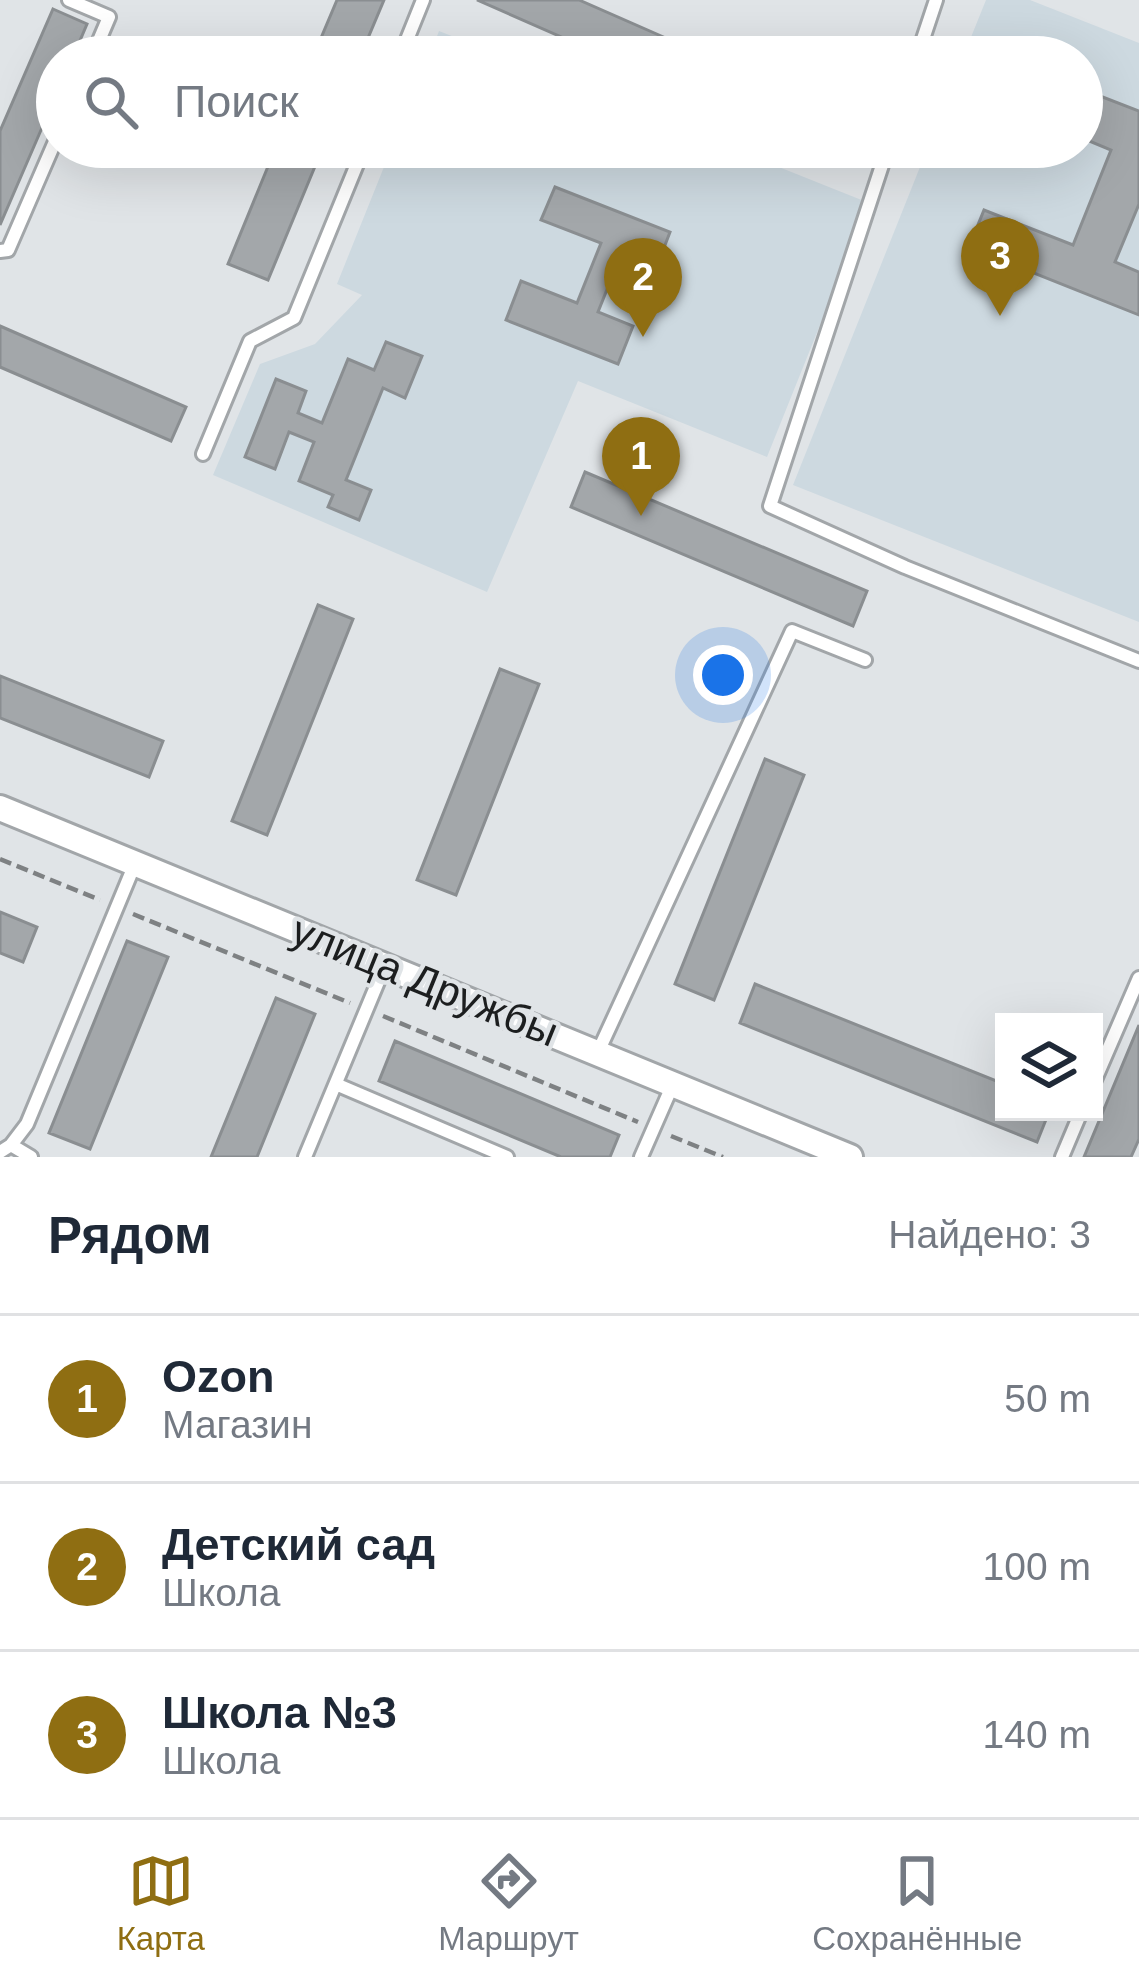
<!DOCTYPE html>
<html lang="ru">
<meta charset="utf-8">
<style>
:root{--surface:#fff;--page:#f2f2f3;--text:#1f2937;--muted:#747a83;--line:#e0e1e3;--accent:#8f6e12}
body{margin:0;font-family:Arial,sans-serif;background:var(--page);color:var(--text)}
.controls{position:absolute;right:36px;bottom:36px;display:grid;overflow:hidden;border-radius:0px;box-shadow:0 12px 48px #0002}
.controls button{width:108px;height:108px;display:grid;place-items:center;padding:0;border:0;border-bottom:3px solid var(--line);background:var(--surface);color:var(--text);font:60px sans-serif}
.you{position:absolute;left:723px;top:675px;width:42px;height:42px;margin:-30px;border:9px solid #fff;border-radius:50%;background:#1a73e8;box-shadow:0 0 0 18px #1a73e833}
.badge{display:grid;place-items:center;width:78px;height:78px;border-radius:50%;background:var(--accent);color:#fff;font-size:39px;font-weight:700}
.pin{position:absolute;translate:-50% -99px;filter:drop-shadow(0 3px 6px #0008)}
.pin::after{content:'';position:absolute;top:63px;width:42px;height:36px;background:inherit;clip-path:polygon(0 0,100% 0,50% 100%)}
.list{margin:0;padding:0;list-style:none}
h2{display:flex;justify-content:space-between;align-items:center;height:156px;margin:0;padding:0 48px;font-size:51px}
h2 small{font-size:39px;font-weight:400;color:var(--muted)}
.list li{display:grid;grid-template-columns:78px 1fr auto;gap:36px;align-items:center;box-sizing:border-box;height:168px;padding:0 48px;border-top:3px solid var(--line)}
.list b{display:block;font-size:45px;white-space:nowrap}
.list p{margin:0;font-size:39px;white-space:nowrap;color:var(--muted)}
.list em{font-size:39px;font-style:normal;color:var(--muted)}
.icon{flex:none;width:66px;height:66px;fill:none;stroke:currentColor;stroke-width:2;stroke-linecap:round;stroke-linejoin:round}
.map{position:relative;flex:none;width:1139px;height:1157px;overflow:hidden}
.search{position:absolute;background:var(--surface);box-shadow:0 12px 48px #0002;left:36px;right:36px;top:36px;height:132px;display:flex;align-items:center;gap:30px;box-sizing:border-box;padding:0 42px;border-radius:66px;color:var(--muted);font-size:45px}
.sheet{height:660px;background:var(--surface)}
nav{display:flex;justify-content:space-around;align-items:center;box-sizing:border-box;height:168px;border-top:3px solid var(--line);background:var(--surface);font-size:33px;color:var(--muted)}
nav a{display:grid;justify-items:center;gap:6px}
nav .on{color:var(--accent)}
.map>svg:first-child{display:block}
.built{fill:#cdd9e0}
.building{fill:#a3a7aa;stroke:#8a8e91;stroke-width:3}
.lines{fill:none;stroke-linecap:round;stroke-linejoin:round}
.service-casing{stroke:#a2a6a9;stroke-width:18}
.minor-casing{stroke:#a2a6a9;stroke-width:30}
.path{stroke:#7e8183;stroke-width:4.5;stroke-dasharray:12 6;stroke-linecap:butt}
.service{stroke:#fff;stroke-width:12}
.minor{stroke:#fff;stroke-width:24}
.labels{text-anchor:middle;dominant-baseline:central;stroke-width:9;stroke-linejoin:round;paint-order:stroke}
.street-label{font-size:42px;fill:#1c1e1f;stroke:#e0e4e7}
</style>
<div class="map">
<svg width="1139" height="1157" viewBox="0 0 1139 1157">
<rect width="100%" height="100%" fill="#e0e4e7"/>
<path class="built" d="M986,0H1030L1139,43V622L793,485L928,147H1082V57H963Z
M439,31L505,57H429Z
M392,147H729L869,203L767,457L578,381L487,592L213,475L260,364L315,344L362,295L337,284Z"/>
<path class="building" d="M337,0H384L360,57H313Z
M477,0H579L709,57H607Z
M53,9L87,24L73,57H57V93L0,225V131Z
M1082,89L1139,111V204L1115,262L1139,272V315L969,247L984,210L1073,245L1111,150L1082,138Z
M276,147H323L268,280L228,264Z
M555,187L670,232L657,266L622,252L598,312L633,326L618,364L506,320L521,281L577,303L601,243L541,220Z
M0,326L186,407L171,441L0,367Z
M386,342L422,356L405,398L383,388L346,480L371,490L359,520L328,507L333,495L299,481L314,442L289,432L275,469L245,457L276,379L306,391L298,413L322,423L348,359L374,370Z
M585,472L867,591L853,626L571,507Z
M318,605L353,619L267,835L232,821Z
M500,669L539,684L456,895L417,880Z
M0,676L163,741L149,777L0,718Z
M765,759L804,775L714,1000L675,984Z
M0,912L37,927L23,962L0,953Z
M127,941L168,957L90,1149L49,1133Z
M755,984L1004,1084V1112H1049L1037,1142L740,1023Z
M276,998L315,1014L257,1157H211Z
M1139,1025V1139L1131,1157H1084Z
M395,1041L619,1135L610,1157H561L379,1081Z"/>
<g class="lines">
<g class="service-casing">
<path id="service" d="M69,0L109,17L92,57
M400,57L423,0
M917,57L936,0
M888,147L770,506L905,567L1139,661
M0,251L8,250L57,137
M203,454L250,341L294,318L364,147
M598,1052L792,631L865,660
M1094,1082L1139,978
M338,1085L507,1157
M11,1145L27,1124L134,866
M0,1152L11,1145L31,1157
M305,1157L385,965
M641,1157L673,1084
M1062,1157L1081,1112"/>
</g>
<g class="minor-casing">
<path id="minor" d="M0,808L850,1157"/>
</g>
<path class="path" d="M0,859L100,900
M133,914L350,1003
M383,1016L638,1122
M671,1136L723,1157"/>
<use href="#service" class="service"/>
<use href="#minor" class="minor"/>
</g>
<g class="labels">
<g class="street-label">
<text transform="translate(425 981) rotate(22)">улица Дружбы</text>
</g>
</g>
</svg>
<div class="controls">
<button><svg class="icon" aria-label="layers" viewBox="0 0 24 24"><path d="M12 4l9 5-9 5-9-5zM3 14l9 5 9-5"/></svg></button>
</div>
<div class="you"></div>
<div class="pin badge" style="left:641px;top:516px">1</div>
<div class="pin badge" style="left:643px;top:337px">2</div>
<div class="pin badge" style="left:1000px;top:316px">3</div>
<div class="search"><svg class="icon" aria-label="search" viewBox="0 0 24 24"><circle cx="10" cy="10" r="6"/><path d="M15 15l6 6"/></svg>Поиск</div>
</div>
<section class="sheet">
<h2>Рядом<small>Найдено: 3</small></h2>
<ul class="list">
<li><span class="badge">1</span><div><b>Ozon</b><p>Магазин</p></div><em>50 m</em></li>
<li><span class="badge">2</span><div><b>Детский сад</b><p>Школа</p></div><em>100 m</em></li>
<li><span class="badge">3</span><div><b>Школа №3</b><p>Школа</p></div><em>140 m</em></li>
</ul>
</section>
<nav>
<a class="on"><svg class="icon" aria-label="map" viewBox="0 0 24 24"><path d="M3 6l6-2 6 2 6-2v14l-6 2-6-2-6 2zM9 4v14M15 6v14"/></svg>Карта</a>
<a><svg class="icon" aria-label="directions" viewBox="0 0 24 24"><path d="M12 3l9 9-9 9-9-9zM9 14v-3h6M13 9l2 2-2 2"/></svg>Маршрут</a>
<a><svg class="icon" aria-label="saved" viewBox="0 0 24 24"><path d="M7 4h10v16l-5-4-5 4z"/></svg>Сохранённые</a>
</nav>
